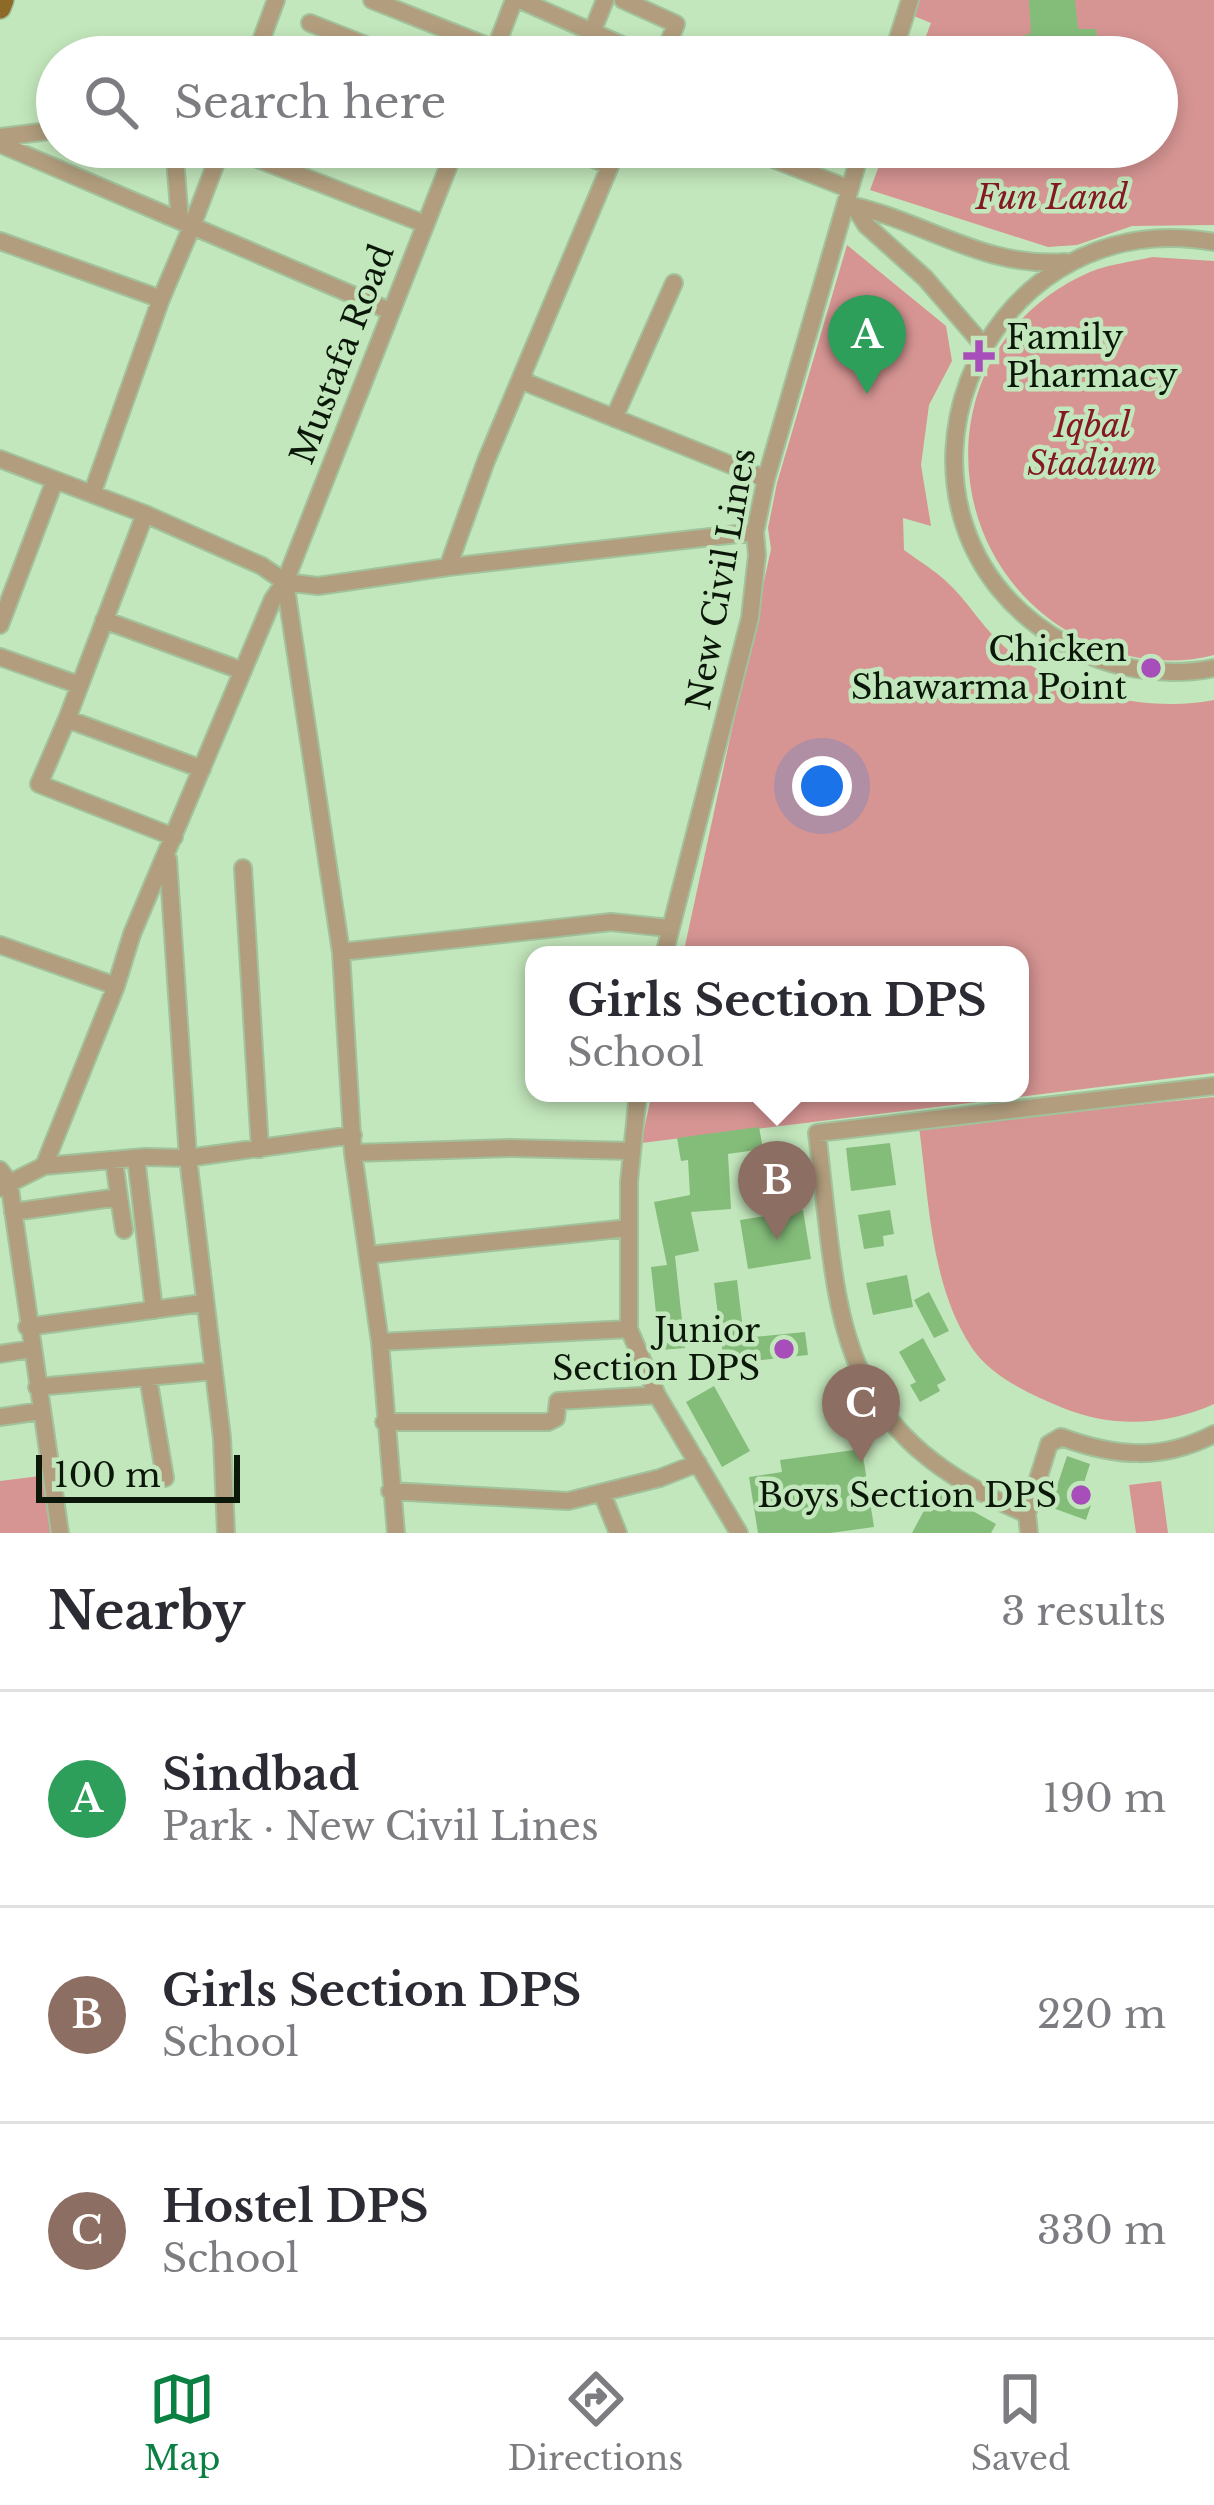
<!DOCTYPE html>
<meta charset="utf-8">
<style>
:root{--surface:#fff;--page:#f2f2f3;--text:#2b2b33;--muted:#7c7c81;--line:#e1e1e2;--accent:#0b8043}
body{margin:0;font-family:"Libre Baskerville",serif;background:var(--page);color:var(--text)}
.scale{position:absolute;left:36px;bottom:30px;width:204px;box-sizing:border-box;padding-left:12px;border:6px solid #0b1809;border-top:0;font-size:33px;line-height:42px;white-space:nowrap;color:#0b1809;-webkit-text-stroke:9px #c3e7bc;paint-order:stroke}
.you{position:absolute;left:822px;top:786px;width:42px;height:42px;margin:-30px;border:9px solid #fff;border-radius:50%;background:#1a73e8;box-shadow:0 0 0 18px #1a73e833}
.badge{display:grid;place-items:center;width:78px;height:78px;border-radius:50%;background:var(--accent);color:#fff;font-size:39px;font-weight:700}
.pin{position:absolute;translate:-50% -99px;filter:drop-shadow(0 3px 6px #0008)}
.pin::after{content:'';position:absolute;top:63px;width:42px;height:36px;background:inherit;clip-path:polygon(0 0,100% 0,50% 100%)}
.popup{position:absolute;left:525px;top:946px;width:504px;height:156px;box-sizing:border-box;display:grid;place-content:center;border-radius:24px;background:var(--surface);filter:drop-shadow(0 3px 9px #0005);font-size:39px;white-space:nowrap;color:var(--muted)}
.popup b{font-size:45px;color:var(--text)}
.popup::after{content:'';position:absolute;left:50%;top:100%;margin-left:-24px;border:24px solid transparent;border-top-color:var(--surface)}
.list{margin:0;padding:0;list-style:none}
h2{display:flex;justify-content:space-between;align-items:center;height:156px;margin:0;padding:0 48px;font-size:51px}
h2 small{font-size:39px;font-weight:400;color:var(--muted)}
.list li{display:grid;grid-template-columns:78px 1fr auto;gap:36px;align-items:center;box-sizing:border-box;height:216px;padding:0 48px;border-top:3px solid var(--line)}
.list b{display:block;font-size:45px;white-space:nowrap}
.list p{margin:0;font-size:39px;white-space:nowrap;color:var(--muted)}
.list em{font-size:39px;font-style:normal;color:var(--muted)}
.icon{flex:none;width:66px;height:66px;fill:none;stroke:currentColor;stroke-width:2;stroke-linecap:round;stroke-linejoin:round}
.map{position:relative;flex:none;width:1214px;height:1533px;overflow:hidden}
.search{position:absolute;background:var(--surface);box-shadow:0 6px 18px #0003;left:36px;right:36px;top:36px;height:132px;display:flex;align-items:center;gap:30px;box-sizing:border-box;padding:0 42px;border-radius:66px;color:var(--muted);font-size:45px}
.sheet{height:804px;background:var(--surface)}
nav{display:flex;justify-content:space-around;align-items:center;box-sizing:border-box;height:168px;border-top:3px solid var(--line);background:var(--surface);font-size:33px;color:var(--muted)}
nav a{display:grid;justify-items:center;gap:6px}
nav .on{color:var(--accent)}
.map>svg:first-child{display:block}
.green{fill:#d69593}
.building{fill:#84bd7a}
.lines{fill:none;stroke-linecap:round;stroke-linejoin:round}
.minor-casing{stroke:#a2c29c;stroke-width:20}
.major-casing{stroke:#a2c29c;stroke-width:24}
.minor{stroke:#b29e7e;stroke-width:16}
.major{stroke:#8d6a27;stroke-width:21}
.poi-dot{fill:#a84eba;stroke:#c3e7bc;stroke-width:4.5}
.labels{text-anchor:middle;dominant-baseline:central;stroke-width:9;stroke-linejoin:round;paint-order:stroke}
.park-label{font-size:33px;font-style:italic;fill:#841925;stroke:#c3e7bc}
.poi-label{font-size:33px;fill:#0b1809;stroke:#c3e7bc;text-anchor:end}
.street-label{font-size:33px;fill:#0b1809;stroke:#c3e7bc}
</style>
<div class="map">
<svg width="1214" height="1533" viewBox="0 0 1214 1533">
<rect width="100%" height="100%" fill="#c3e7bc"/>
<path class="green" d="M908,0H1214V225L1132,226L1077,245L1048,247L870,190L886,147H1157V57H918L931,23L904,12Z
M847,245L946,326L952,361L929,405L921,465L931,526L903,518L904,550C919,561 936,571 949,584C971,605 985,632 1011,652C1065,693 1147,713 1214,700V1073L641,1143L652,1093H1020V955H683L771,549L768,528L777,483Z
M1152,257L1214,261V655C1175,665 1135,661 1097,646C931,577 922,345 1090,272C1109,264 1132,262 1152,257Z
M1214,1097V1404C1165,1426 1113,1428 1063,1408C1032,1395 991,1377 972,1348C930,1285 929,1199 919,1127Z
M48,1475L55,1533H0V1481Z
M1161,1481L1168,1533H1136L1129,1485Z"/>
<path class="building" d="M1029,0H1075L1078,29H1096L1101,57H996V50L1020,47L1019,37L1031,33Z
M759,1127L763,1149L728,1154L731,1209L691,1212L699,1251L675,1256L685,1348L660,1350L651,1267L667,1265L654,1202L690,1195L688,1160L681,1161L677,1138Z
M890,1143L896,1185L851,1191L846,1148Z
M803,1210L811,1259L748,1269L740,1220Z
M890,1210L894,1234L883,1236L884,1246L864,1249L858,1215Z
M907,1275L913,1307L873,1315L866,1283Z
M737,1280L744,1338L805,1332L808,1355L724,1364L714,1283Z
M929,1292L949,1331L934,1338L914,1300Z
M923,1338L946,1380L937,1385L940,1391L920,1402L910,1385L916,1382L899,1352Z
M714,1386L750,1451L722,1467L686,1402Z
M862,1449L874,1527L830,1533H758L749,1477L782,1472L780,1460Z
M1067,1456L1090,1464L1082,1489L1089,1492L1087,1500L1092,1502L1086,1520L1050,1507Z
M935,1490L996,1524L991,1533H912Z"/>
<g class="lines">
<g class="minor-casing">
<path id="minor" d="M372,0L515,57
M520,0L649,57
M623,0L676,24L663,57
M310,23L396,57
M493,55L514,0
M255,57L276,0
M582,57L605,0
M892,57L910,0
M0,137L57,130
M0,144L192,226L222,147
M174,147L180,221
M227,147L425,224
M415,147L450,160
M567,147L610,166
M743,147L847,188
M854,206C928,223 984,268 1065,262
M854,206L866,225L925,278L983,345
M0,241L161,299L92,494
M1214,242C973,199 851,521 1064,643C1109,669 1163,678 1214,668
M161,299L192,226L390,311
M524,375L520,380L766,479
M614,418L674,283
M0,459L145,514L262,566L285,582L318,586L448,567L755,532
M145,514L67,719L39,784L174,837
M448,567L486,461L618,147
M285,582L341,952L353,1153L380,1342L396,1533
M104,620L243,671
M0,625L55,480
M0,657L79,685
M67,719L202,769
M168,859L188,1158L222,1438L226,1533
M243,868L260,1149
M0,945L116,986
M341,952L611,922L669,928
M664,955L750,618L757,555L755,532L766,479L862,147
M638,1093L629,1182V1329L657,1395L739,1533
M353,1153L510,1148L632,1151
M136,1158L154,1310
M44,1166L145,1157L188,1158L353,1135
M0,1170L9,1182L60,1533
M0,1188L44,1166L116,986L132,934L273,599L285,582L456,147
M119,1197L124,1230
M13,1212L119,1197L114,1160
M368,1255L629,1228
M27,1327L203,1303
M380,1342L629,1329
M0,1354L31,1349
M148,1377L165,1478
M37,1387L214,1371
M0,1417L41,1411
M384,1422H548L556,1418L558,1401L657,1395
M390,1491L568,1501L660,1478L698,1463
M602,1493L618,1533
M1027,1514C829,1430 840,1320 817,1133L1214,1086
M1029,1533L1027,1514L1049,1444L1061,1437C1115,1457 1162,1461 1214,1434"/>
</g>
<g class="major-casing">
<path id="major" d="M0,8L3,0"/>
</g>
<use href="#minor" class="minor"/>
<use href="#major" class="major"/>
</g>
<g class="poi-dot">
<path d="M973 338h12v12h12v12h-12v12h-12v-12h-12v-12h12z"/>
<circle cx="1151" cy="668" r="12"/>
<circle cx="784" cy="1349" r="12"/>
<circle cx="1081" cy="1495" r="12"/>
</g>
<g class="labels">
<g class="park-label">
<text x="1052" y="197">Fun Land</text>
<text x="1092" y="425">Iqbal<tspan x="1092" dy="38">Stadium</tspan></text>
</g>
<g class="poi-label">
<text x="1006" y="337" text-anchor="start">Family<tspan x="1006" dy="38">Pharmacy</tspan></text>
<text x="1127" y="649">Chicken<tspan x="1127" dy="38">Shawarma Point</tspan></text>
<text x="760" y="1330">Junior<tspan x="760" dy="38">Section DPS</tspan></text>
<text x="1057" y="1495">Boys Section DPS</text>
</g>
<g class="street-label">
<text transform="translate(342 354) rotate(-69)">Mustafa Road</text>
<text transform="translate(721 579) rotate(-80)">New Civil Lines</text>
</g>
</g>
</svg>
<div class="scale">100 m</div>
<div class="you"></div>
<div class="pin badge" style="left:867px;top:394px;background:#2e9e5b">A</div>
<div class="pin badge" style="left:777px;top:1240px;background:#8d6e63">B</div>
<div class="popup"><b>Girls Section DPS</b>School</div>
<div class="pin badge" style="left:861px;top:1463px;background:#8d6e63">C</div>
<div class="search"><svg class="icon" aria-label="search" viewBox="0 0 24 24"><circle cx="10" cy="10" r="6"/><path d="M15 15l6 6"/></svg>Search here</div>
</div>
<section class="sheet">
<h2>Nearby<small>3 results</small></h2>
<ul class="list">
<li><span class="badge" style="background:#2e9e5b">A</span><div><b>Sindbad</b><p>Park · New Civil Lines</p></div><em>190 m</em></li>
<li><span class="badge" style="background:#8d6e63">B</span><div><b>Girls Section DPS</b><p>School</p></div><em>220 m</em></li>
<li><span class="badge" style="background:#8d6e63">C</span><div><b>Hostel DPS</b><p>School</p></div><em>330 m</em></li>
</ul>
</section>
<nav>
<a class="on"><svg class="icon" aria-label="map" viewBox="0 0 24 24"><path d="M3 6l6-2 6 2 6-2v14l-6 2-6-2-6 2zM9 4v14M15 6v14"/></svg>Map</a>
<a><svg class="icon" aria-label="directions" viewBox="0 0 24 24"><path d="M12 3l9 9-9 9-9-9zM9 14v-3h6M13 9l2 2-2 2"/></svg>Directions</a>
<a><svg class="icon" aria-label="saved" viewBox="0 0 24 24"><path d="M7 4h10v16l-5-4-5 4z"/></svg>Saved</a>
</nav>
